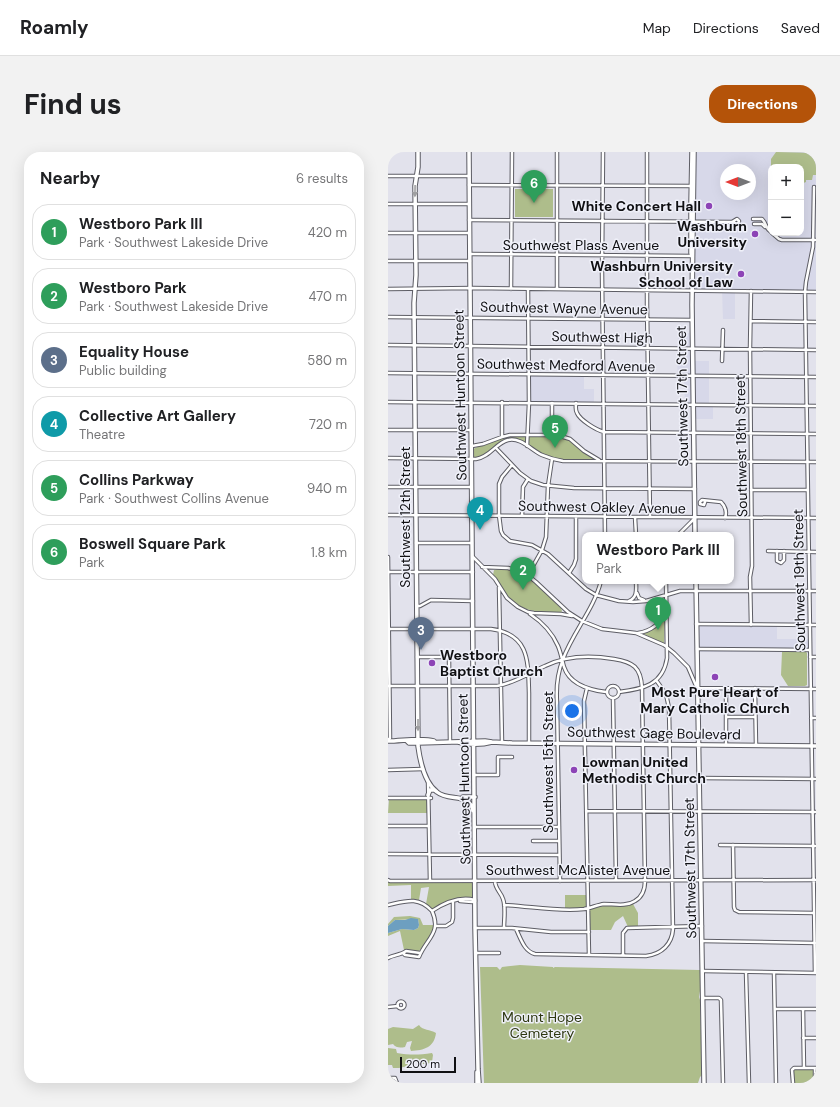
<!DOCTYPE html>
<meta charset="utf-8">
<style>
:root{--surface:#fff;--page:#f2f2f2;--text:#202124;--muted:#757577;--line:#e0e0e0;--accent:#b45309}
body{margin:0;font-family:"DM Sans",sans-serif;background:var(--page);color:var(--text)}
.controls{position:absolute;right:12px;top:12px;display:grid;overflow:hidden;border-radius:8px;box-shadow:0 4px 16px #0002}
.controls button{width:36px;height:36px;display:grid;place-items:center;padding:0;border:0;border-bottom:1px solid var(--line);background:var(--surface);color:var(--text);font:20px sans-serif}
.compass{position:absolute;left:332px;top:12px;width:36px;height:36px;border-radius:50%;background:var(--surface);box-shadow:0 4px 16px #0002;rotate:270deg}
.scale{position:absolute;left:12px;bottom:10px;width:56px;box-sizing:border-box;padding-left:4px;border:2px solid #101013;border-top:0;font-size:11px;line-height:14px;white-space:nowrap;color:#101013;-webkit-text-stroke:3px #eff0f9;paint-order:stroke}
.you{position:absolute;left:184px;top:559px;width:14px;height:14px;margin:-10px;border:3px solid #fff;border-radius:50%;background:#1a73e8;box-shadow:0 0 0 6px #1a73e833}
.badge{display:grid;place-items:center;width:26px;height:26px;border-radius:50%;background:var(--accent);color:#fff;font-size:13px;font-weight:700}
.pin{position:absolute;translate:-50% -33px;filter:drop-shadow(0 1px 2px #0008)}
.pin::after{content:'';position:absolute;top:21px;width:14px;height:12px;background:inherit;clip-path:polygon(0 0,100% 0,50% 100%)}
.popup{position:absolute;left:194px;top:380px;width:152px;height:52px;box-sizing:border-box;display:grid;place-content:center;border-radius:8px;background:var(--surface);filter:drop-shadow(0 1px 3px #0005);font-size:13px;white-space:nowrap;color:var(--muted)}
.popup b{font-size:15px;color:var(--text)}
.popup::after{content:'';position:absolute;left:50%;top:100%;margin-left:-8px;border:8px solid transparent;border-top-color:var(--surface)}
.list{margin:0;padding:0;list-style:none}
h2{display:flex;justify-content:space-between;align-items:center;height:52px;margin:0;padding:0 16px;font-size:17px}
h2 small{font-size:13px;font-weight:400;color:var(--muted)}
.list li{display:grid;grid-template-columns:26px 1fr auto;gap:12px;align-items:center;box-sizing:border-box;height:56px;margin:0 8px 8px;padding:0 8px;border:1px solid var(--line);border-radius:16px}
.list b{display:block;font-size:15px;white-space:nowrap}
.list p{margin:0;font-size:13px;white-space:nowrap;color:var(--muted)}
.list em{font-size:13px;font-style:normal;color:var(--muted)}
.map{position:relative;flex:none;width:428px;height:931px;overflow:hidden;border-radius:16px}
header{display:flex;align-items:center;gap:24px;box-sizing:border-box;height:56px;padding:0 20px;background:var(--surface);border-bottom:1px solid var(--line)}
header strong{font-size:19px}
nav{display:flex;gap:22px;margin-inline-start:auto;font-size:14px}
.intro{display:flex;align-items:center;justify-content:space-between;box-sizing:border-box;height:96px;padding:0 24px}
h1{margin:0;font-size:28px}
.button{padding:10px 18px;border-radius:16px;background:var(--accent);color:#fff;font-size:14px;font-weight:700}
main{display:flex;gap:24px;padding:0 24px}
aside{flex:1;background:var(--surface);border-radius:16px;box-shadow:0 4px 16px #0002}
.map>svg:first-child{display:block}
.built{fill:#d7d8e9;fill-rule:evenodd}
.green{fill:#aebd8b}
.water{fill:#6d9fc0}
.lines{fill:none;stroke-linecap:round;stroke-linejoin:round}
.minor-casing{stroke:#5d5d65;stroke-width:4.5}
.major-casing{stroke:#5d5d65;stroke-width:5.5}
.minor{stroke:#fff;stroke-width:2.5}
.major{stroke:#fff;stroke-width:3.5}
.oneway{fill:#9f9fa1}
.poi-dot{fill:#8d44b6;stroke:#eff0f9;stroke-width:1.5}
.labels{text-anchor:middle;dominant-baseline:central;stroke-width:3;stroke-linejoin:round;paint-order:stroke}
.poi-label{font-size:14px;font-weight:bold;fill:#101013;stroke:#eff0f9;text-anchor:end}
.street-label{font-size:14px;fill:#101013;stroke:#eff0f9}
.park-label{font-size:14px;fill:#2e3811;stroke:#eff0f9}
</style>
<header>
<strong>Roamly</strong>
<nav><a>Map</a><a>Directions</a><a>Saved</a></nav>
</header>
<div class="intro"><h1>Find us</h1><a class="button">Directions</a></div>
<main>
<aside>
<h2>Nearby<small>6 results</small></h2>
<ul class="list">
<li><span class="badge" style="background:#2e9e5b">1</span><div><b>Westboro Park III</b><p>Park · Southwest Lakeside Drive</p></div><em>420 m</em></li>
<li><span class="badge" style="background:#2e9e5b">2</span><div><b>Westboro Park</b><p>Park · Southwest Lakeside Drive</p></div><em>470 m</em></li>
<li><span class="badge" style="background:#5c6f8a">3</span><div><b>Equality House</b><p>Public building</p></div><em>580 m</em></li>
<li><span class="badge" style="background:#0f9aa8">4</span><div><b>Collective Art Gallery</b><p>Theatre</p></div><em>720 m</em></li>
<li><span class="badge" style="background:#2e9e5b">5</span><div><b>Collins Parkway</b><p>Park · Southwest Collins Avenue</p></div><em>940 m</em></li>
<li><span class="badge" style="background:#2e9e5b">6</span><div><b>Boswell Square Park</b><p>Park</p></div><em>1.8 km</em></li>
</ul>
</aside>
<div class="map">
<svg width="428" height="931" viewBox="0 0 428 931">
<rect width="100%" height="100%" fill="#e2e2ec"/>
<path class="built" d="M307,0H428V138H347V167H335L334,138L306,137ZM383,15H413V81H383ZM338,18H362V42H338Z
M290,181H303V194L290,195Z
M293,197L303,198V223H290L289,209H293Z
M306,209H321V223H307Z
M142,224H196V237H206V250H143L142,248Z
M296,225L303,226V251H297Z
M308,225H321V252L307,250V226Z
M307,254H325V267H307Z
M310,474H389V487H421V500H311Z"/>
<path class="green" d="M388,0L428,1V23H425L424,28H418V30L413,32V15H383V7Z
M127,37H165V65H127Z
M128,284H167L182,288L208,308C198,311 164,307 154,302C145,298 137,287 127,287C110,287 102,305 86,306L85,298C88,293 120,285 128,284Z
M106,418C133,410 156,439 173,456L174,459L173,461C151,460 131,461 117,441C113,435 110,428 105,423Z
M276,466L277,467L276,492L256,482V481L266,477Z
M394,500H418L419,501V533L417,534H400L393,523Z
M1,647L39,648V661H0Z
M0,729L81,730L84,731V746L62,748L44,757L38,752L41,735L33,736L31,748L23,747V733L0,734Z
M177,743H199L198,755L195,756H177Z
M245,752L250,761V774L240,775L235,764L227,770L223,778H202V757L215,754Z
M22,764L32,766L35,773H46C45,783 37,792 30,800L16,798L12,779L0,784V781L14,777L26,778L30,776L31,773L30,767L7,768L0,774V772L6,765Z
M132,813L165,815V816L167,815L312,818V839L311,845L312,848L314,923L312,925L310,931H96L92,815H109L112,818L114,815Z
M31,873C35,879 42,877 48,881C46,896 36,898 23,899L22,896L24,889L19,890L17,895C12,896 8,896 5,892L0,893V877L5,875L25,877Z
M0,896L8,897L9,901C22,903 30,903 44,901L45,903L44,910C37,914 27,912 23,906L20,914L11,916H5L4,913H0Z
M407,917H425L426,919V931H406L405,918Z"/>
<path class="water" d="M23,766L30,767L31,773L30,776L26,778L14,777L0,781V774L7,768H17Z"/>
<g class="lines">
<g class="minor-casing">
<path id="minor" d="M215,0L214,120L217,383
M259,0V153L262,365
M0,24H81
M81,33L305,34
M426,35L425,95L418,130L417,140L427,821
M0,52H81
M365,67H374C379,72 377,76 383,80
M81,68L343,70L350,72L351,69L349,67L344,70
M366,72H374L377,75
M0,81H81
M384,81L391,87L394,88H428
M82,102L304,104
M0,109H82
M0,137L85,136L428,140
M123,137L124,0
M169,137V0
M0,165L304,168
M363,169L428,170
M0,193L428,198
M334,209L335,178
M0,221L428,225
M0,250L428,254
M188,251C188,254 187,258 189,261C192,268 208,278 216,280L428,282
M0,278H83
M164,282V251
M114,285V250
M84,294L95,292L114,285L122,283H169L182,287L196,299L211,308
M139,294L141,251L140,137
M108,296L132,321L143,329L155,333L186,336L307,337
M0,306L88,307C102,305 108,291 120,288C133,285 143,298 154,303C161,306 168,308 175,309L428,310
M124,313L114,325L111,332V363L113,379L115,383L122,389L144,393L160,402L198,437L208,443L231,449L245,450L258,449L292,439H428
M0,335H83
M363,338H420
M317,350L316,353L312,352V350L314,348L333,350C337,354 339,360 337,366
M0,363L428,366
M134,364L135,335L140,327
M247,365L248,383
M290,383L307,366
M28,391H84
M380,399L428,400
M389,399V409L393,411L396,408V399
M0,405L2,586L0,588
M85,405L107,427L119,446L130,455L140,460L146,461L173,462L184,464
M94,415L120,416L137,421L148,430L180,460L194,469L214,477L248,481L276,493L286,501L300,515L309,536L428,537
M0,420H85
M181,421L186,413L188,407V364
M140,423L154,398L158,385L160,334L164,307
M111,435L114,590
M249,441L251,446L256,448
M241,449C250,445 248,437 248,429
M29,454H32L43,448L85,449
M142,462C154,470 164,480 170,494C173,501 174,508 176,515C182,533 201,538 218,540
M308,472L428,473
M363,473L362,425L364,414L362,196L363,139
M0,477H103C142,482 140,510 141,541C141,558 141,574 141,591
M250,481C263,479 272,473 277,460
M309,497L422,498
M29,505H59L61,507L62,590
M422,505H428
M219 540a6 6 0 1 1 12 0a6 6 0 1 1-12 0Z
M0,534H109C127,531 141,521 157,514C179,503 202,503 226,507C245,510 253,515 254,536L257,729C257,737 254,745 247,749C238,755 226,752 216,752C209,753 203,756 196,757C169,760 142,754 116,753
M199,536L196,549L201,803
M338,536V593
M367,536L368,593
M231,540C255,537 275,533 279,506L278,429
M225,546L228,728
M338,565H367
M423,566H428
M0,618L35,617
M86,623H110V605H124
M311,626L428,627
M40,629L42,729
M0,646H43
M198,659L428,660
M0,674H41
M87,675H171
M145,689H171
M332,693L428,694
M345,693L346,755L347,758L351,760L426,761
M0,702L171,703
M0,728L2,729L428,728
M107,729C107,737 113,740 115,747C118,755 116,767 116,776
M172,729L169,550C168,536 170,520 175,507C185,480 206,457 213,429
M72,749L84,750L87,749
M0,753C18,749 30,744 44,759C56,751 72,744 87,748
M47,774H58L64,770L65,766V749
M87,776H124L163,780H201
M128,777C133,787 136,799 147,802L258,804C274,802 284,792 285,777L281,556L278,542L268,528
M314,789L427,791
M15,801L17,803L31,805C38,787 54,781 44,759
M88,801H111
M235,803V781L239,776L314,774
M0,806C5,803 13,803 18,799L32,801
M315,819L428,821
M358,820L361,931
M386,821L388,931
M315,846H331L333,848L335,931
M9.5 853a3.5 3.5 0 1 1 7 0a3.5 3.5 0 1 1-7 0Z
M0,855L10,854
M387,857H428
M415,857L416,916
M415,886H428
M0,926H7L9,931
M405,931L404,918L406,916H428
M427,931V916"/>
</g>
<g class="major-casing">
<path id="major" d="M30,0V15L27,34L28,123L26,151L30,594C32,609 37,631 49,640C61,650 82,640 85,659
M81,0L87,776L90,917L91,931
M306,0L304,153L307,383
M303,51L304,0
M303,57V101L304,104
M308,429L316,931
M0,589C14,589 34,585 46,589
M19,589L21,591H30L97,589L104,590L124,591L428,594
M70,590C80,593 94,593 104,590
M40,643L42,638H47
M75,645H87
M89,931V920"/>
</g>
<use href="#minor" class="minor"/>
<use href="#major" class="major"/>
</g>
<defs><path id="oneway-solid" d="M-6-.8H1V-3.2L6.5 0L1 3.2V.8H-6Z"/></defs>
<g class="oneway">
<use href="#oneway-solid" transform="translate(27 39) rotate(91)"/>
<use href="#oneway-solid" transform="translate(30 573) rotate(90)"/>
</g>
<g class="poi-dot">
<circle cx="321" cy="54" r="4"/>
<circle cx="367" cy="82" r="4"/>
<circle cx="353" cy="122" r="4"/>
<circle cx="44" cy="511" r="4"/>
<circle cx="327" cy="525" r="4"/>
<circle cx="186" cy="618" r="4"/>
</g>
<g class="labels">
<g class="poi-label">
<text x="313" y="54">White Concert Hall</text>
<text x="359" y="74">Washburn<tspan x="359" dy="16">University</tspan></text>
<text x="345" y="114">Washburn University<tspan x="345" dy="16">School of Law</tspan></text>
<text x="52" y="503" text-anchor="start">Westboro<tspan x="52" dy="16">Baptist Church</tspan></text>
<text x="327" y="540" text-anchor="middle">Most Pure Heart of<tspan x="327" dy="16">Mary Catholic Church</tspan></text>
<text x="194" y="610" text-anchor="start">Lowman United<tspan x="194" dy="16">Methodist Church</tspan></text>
</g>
<g class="street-label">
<text x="193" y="93">Southwest Plass Avenue</text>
<text transform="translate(176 156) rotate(1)">Southwest Wayne Avenue</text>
<text transform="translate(214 185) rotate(1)">Southwest High</text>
<text transform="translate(178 213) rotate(1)">Southwest Medford Avenue</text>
<text transform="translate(72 243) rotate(-91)">Southwest Huntoon Street</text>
<text transform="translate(294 244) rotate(-91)">Southwest 17th Street</text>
<text transform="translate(353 294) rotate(-91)">Southwest 18th Street</text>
<text transform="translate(214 355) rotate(1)">Southwest Oakley Avenue</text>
<text transform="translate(17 365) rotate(-90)">Southwest 12th Street</text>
<text transform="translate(411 428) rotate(-91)">Southwest 19th Street</text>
<text transform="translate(266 581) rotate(1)">Southwest Gage Boulevard</text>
<text transform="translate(160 610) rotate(-90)">Southwest 15th Street</text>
<text transform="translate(76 627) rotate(-91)">Southwest Huntoon Street</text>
<text transform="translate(302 716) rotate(-91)">Southwest 17th Street</text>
<text x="190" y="718">Southwest McAlister Avenue</text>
</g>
<g class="park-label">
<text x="154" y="865">Mount Hope<tspan x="154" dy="16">Cemetery</tspan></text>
</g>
</g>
</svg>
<div class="controls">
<button>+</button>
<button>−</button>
</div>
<svg class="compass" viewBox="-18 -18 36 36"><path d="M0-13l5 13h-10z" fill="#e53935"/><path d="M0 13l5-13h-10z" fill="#757577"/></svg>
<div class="scale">200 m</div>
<div class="you"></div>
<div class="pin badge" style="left:270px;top:478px;background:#2e9e5b">1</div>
<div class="popup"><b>Westboro Park III</b>Park</div>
<div class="pin badge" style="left:135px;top:438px;background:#2e9e5b">2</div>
<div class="pin badge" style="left:33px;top:498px;background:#5c6f8a">3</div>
<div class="pin badge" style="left:92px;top:378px;background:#0f9aa8">4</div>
<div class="pin badge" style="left:167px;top:296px;background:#2e9e5b">5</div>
<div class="pin badge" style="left:146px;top:51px;background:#2e9e5b">6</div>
</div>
</main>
